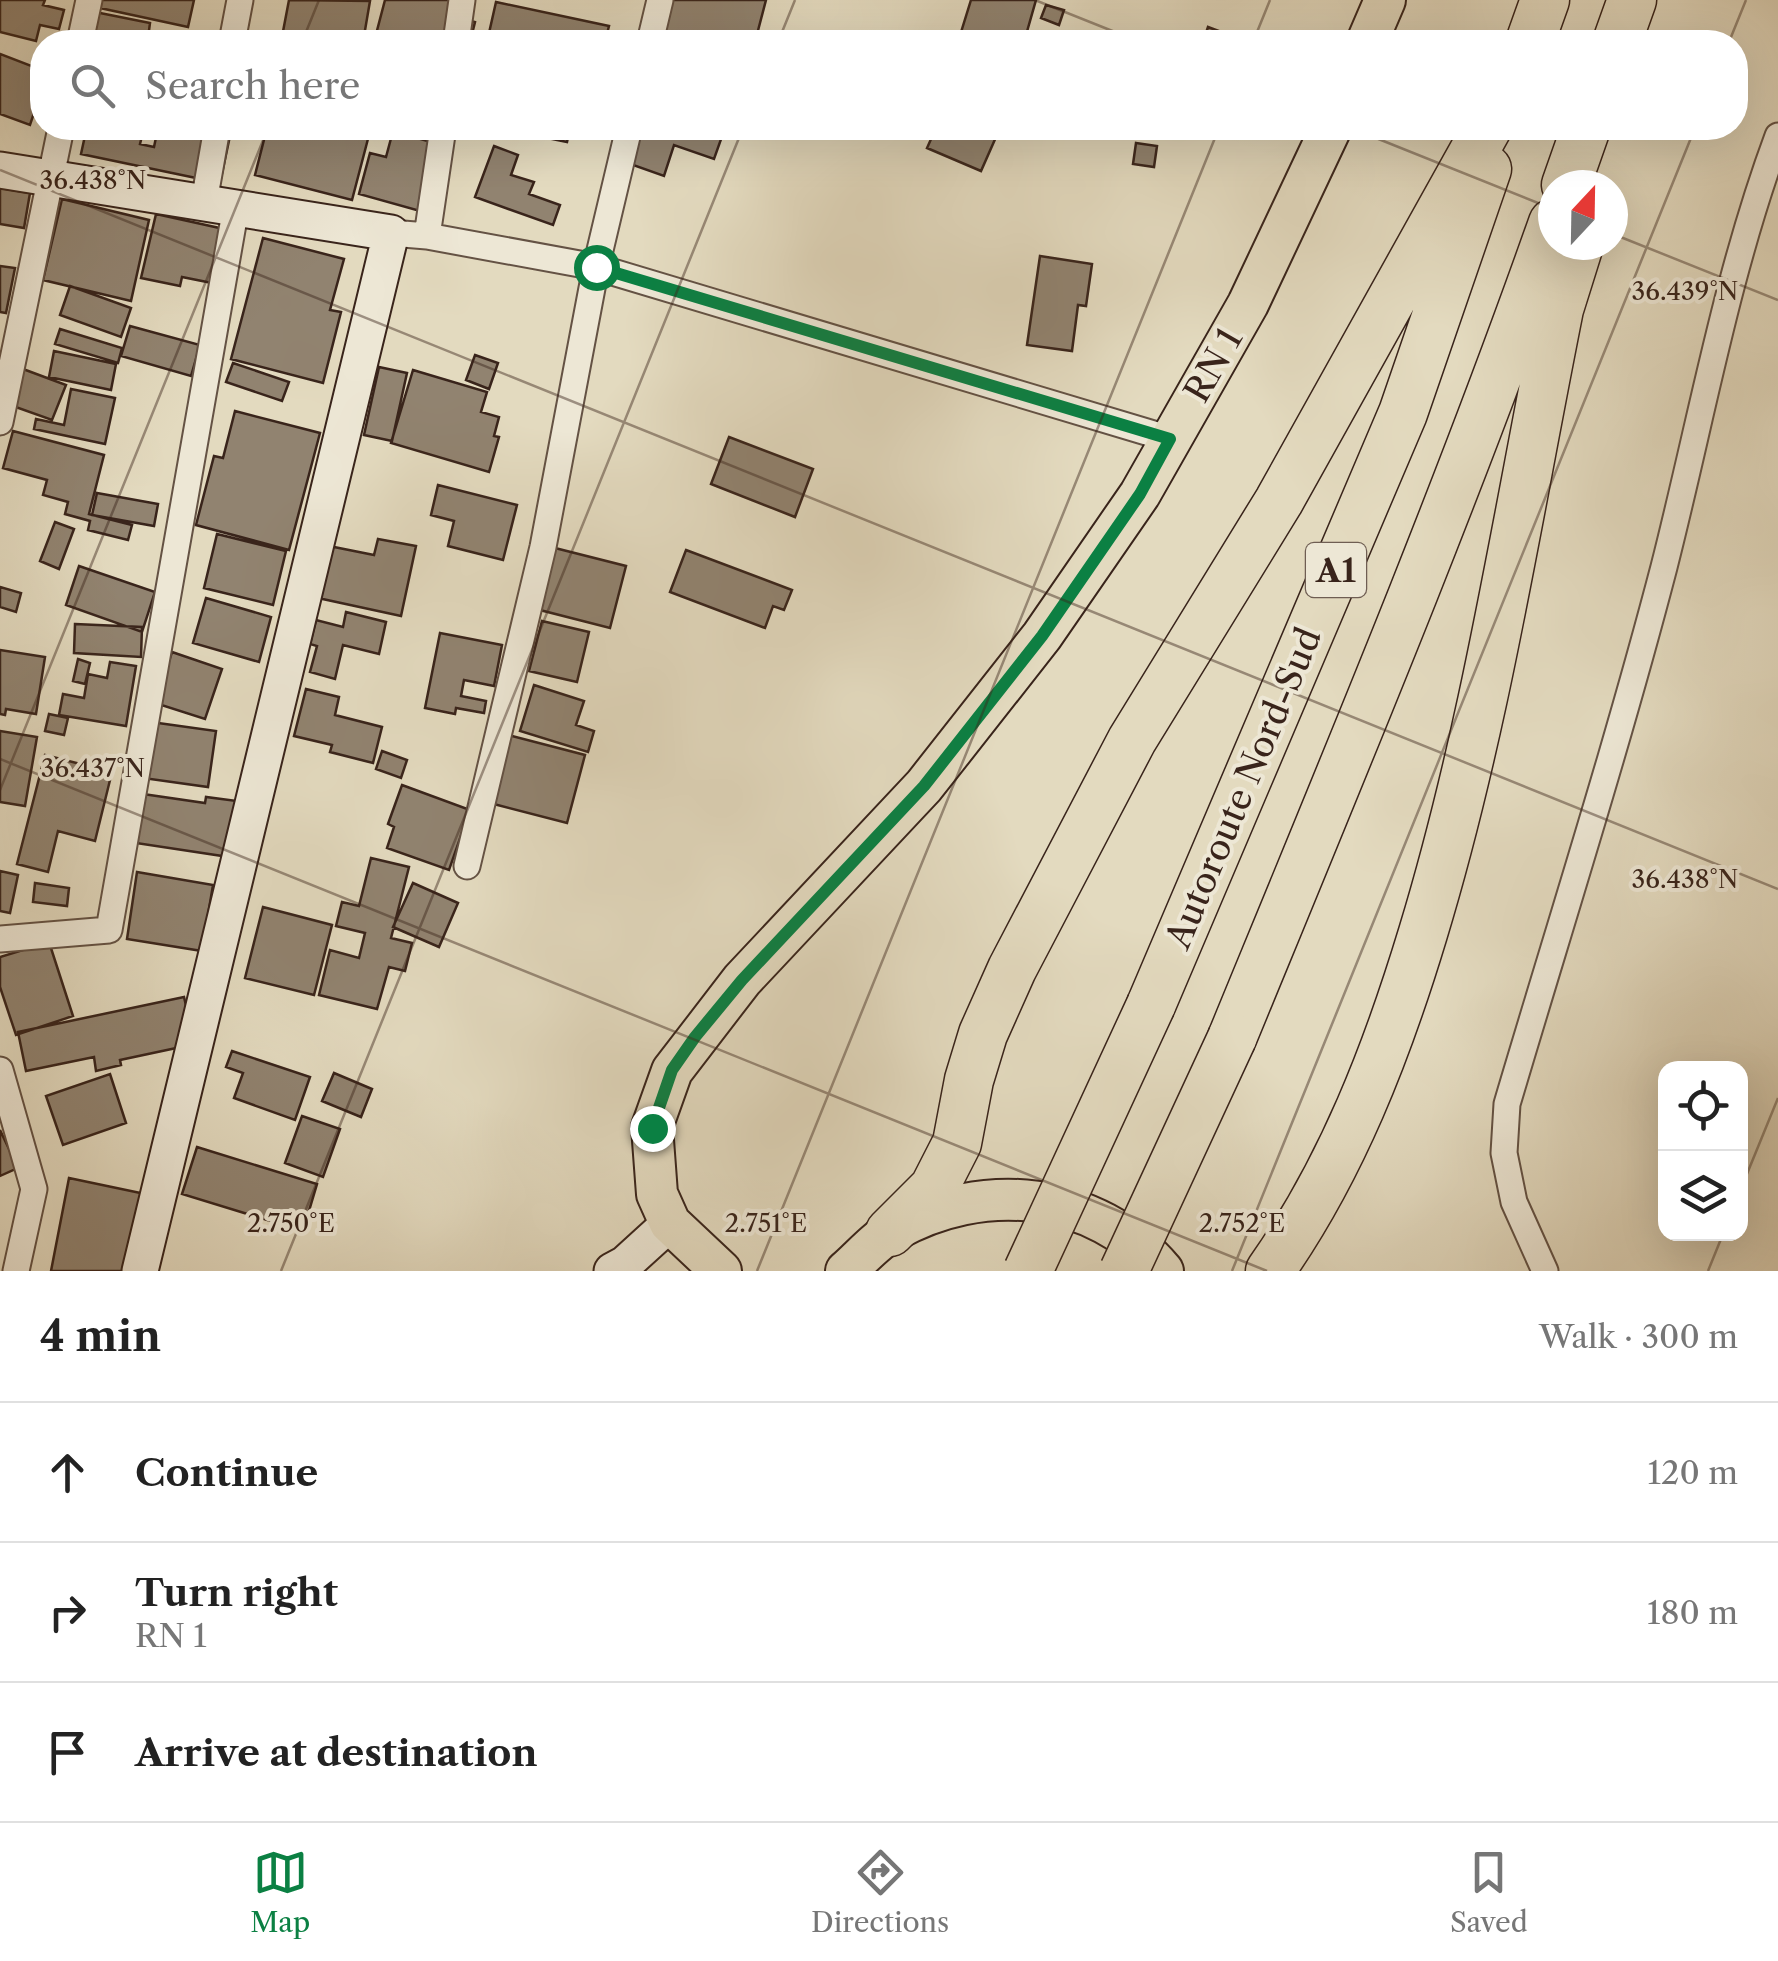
<!DOCTYPE html>
<meta charset="utf-8">
<style>
:root{--surface:#fff;--page:#f2f2f2;--text:#222;--muted:#767676;--line:#e0e0e0;--accent:#0b8043}
body{margin:0;font-family:"Libre Caslon Text",serif;background:var(--page);color:var(--text)}
.controls{position:absolute;right:30px;bottom:30px;display:grid;overflow:hidden;border-radius:20px;box-shadow:0 10px 40px #0002}
.controls button{width:90px;height:90px;display:grid;place-items:center;padding:0;border:0;border-bottom:2px solid var(--line);background:var(--surface);color:var(--text);font:50px sans-serif}
.compass{position:absolute;left:1538px;top:170px;width:90px;height:90px;border-radius:50%;background:var(--surface);box-shadow:0 10px 40px #0002;rotate:22deg}
.stop{position:absolute;width:30px;height:30px;margin:-22px;border:8px solid #0b8043;border-radius:50%;background:#fff}
.stop.end{background:#0b8043;border-color:#fff;box-shadow:0 2px 10px #0008}
.list{margin:0;padding:0;list-style:none}
h2{display:flex;justify-content:space-between;align-items:center;height:130px;margin:0;padding:0 40px;font-size:42px}
h2 small{font-size:32px;font-weight:400;color:var(--muted)}
.list li{display:grid;grid-template-columns:65px 1fr auto;gap:30px;align-items:center;box-sizing:border-box;height:140px;padding:0 40px;border-top:2px solid var(--line)}
.list b{display:block;font-size:38px;white-space:nowrap}
.list p{margin:0;font-size:32px;white-space:nowrap;color:var(--muted)}
.list em{font-size:32px;font-style:normal;color:var(--muted)}
.icon{flex:none;width:55px;height:55px;fill:none;stroke:currentColor;stroke-width:2;stroke-linecap:round;stroke-linejoin:round}
.map{position:relative;flex:none;width:1778px;height:1271px;overflow:hidden}
.search{position:absolute;background:var(--surface);box-shadow:0 10px 40px #0002;left:30px;right:30px;top:30px;height:110px;display:flex;align-items:center;gap:25px;box-sizing:border-box;padding:0 35px;border-radius:40px;color:var(--muted);font-size:38px}
.sheet{height:550px;background:var(--surface)}
nav{display:flex;justify-content:space-around;align-items:center;box-sizing:border-box;height:140px;border-top:2px solid var(--line);background:var(--surface);font-size:28px;color:var(--muted)}
nav a{display:grid;justify-items:center;gap:5px}
nav .on{color:var(--accent)}
.map>svg:first-child{display:block}
.building{fill:#918370;stroke:#39241b;stroke-width:2.5}
.lines{fill:none;stroke-linecap:round;stroke-linejoin:round}
.street-casing{stroke:#645244;stroke-width:29}
.secondary-casing{stroke:#39241b;stroke-width:39}
.primary-casing{stroke:#39241b;stroke-width:44}
.highway-casing{stroke:#39241b;stroke-width:51}
.street{stroke:#ede7d5;stroke-width:25}
.secondary{stroke:#ede7d5;stroke-width:35}
.primary{stroke:#e3dabf;stroke-width:40}
.highway{stroke:#e3dabf;stroke-width:48}
.highway-bridge-casing{stroke:#39241b;stroke-width:51;stroke-linecap:butt}
.highway-bridge{stroke:#e3dabf;stroke-width:48}
.route{stroke:#0b8043;stroke-width:12}
.ticks{fill:none;stroke:#39241b;stroke-width:2.5;stroke-opacity:0.45}
.labels{text-anchor:middle;dominant-baseline:central;stroke-width:8;stroke-linejoin:round;paint-order:stroke}
.shield{fill:#ede7d5;stroke:#6f5e53;stroke-width:2.5}
.shield-label{font-size:32px;font-weight:bold;fill:#39241b}
.street-label{font-size:35px;fill:#39241b;stroke:#ede7d5}
.ticks-label{font-size:25px;text-anchor:middle;fill:#39241b;stroke:#ede7d5;stroke-width:8;stroke-linejoin:round;paint-order:stroke}
</style>
<div class="map">
<svg width="1778" height="1271" viewBox="0 0 1778 1271">
<rect width="100%" height="100%" fill="#e3dabf"/>
<filter id="stains"><feTurbulence type="fractalNoise" baseFrequency=".002" numOctaves="4"/><feColorMatrix values="0 0 0 0 .2 0 0 0 0 .09 0 0 0 0 .02 0 0 0 .5 -.17"/></filter>
<radialGradient id="worn" r=".72"><stop offset=".6" stop-color="#630" stop-opacity="0"/><stop offset="1" stop-color="#630" stop-opacity=".3"/></radialGradient>
<path class="building" d="M0,0H45L43,5L64,10L59,29L40,25L36,41L0,32Z
M102,0H194L188,27L100,8Z
M289,0L370,1L363,42H281Z
M385,0H473L468,20L475,22L470,42H374Z
M662,0H766L755,42H688L653,34Z
M971,0H1036L1024,42H958Z
M496,2L609,26L605,42H487Z
M1046,5L1064,10L1059,25L1041,18Z
M95,12L150,23L148,38L172,42H102L104,34L92,31Z
M1208,27L1248,42H1203Z
M0,54L42,70V89L30,125L0,114Z
M112,128H144L140,144L154,147L158,128H213L231,131L220,183L81,154L86,131L111,136Z
M267,128H340L369,135L352,200L255,175Z
M498,128H570L567,142Z
M631,128H725L714,159L674,145L664,176L619,160Z
M936,128H1000L981,171L927,148Z
M393,131L438,144L420,211L359,194L370,153L386,157Z
M1136,143L1157,146L1154,167L1133,164Z
M494,146L518,155L511,175L534,182L529,194L560,205L553,225L475,197Z
M0,188L30,193L24,228L0,224Z
M62,199L149,220L131,301L43,280Z
M156,214L224,229L212,283L182,277L180,286L141,278Z
M263,238L344,259L330,310L341,312L323,383L231,359Z
M1040,256L1092,264L1086,306L1078,305L1072,351L1027,345Z
M0,266L15,268L6,313L0,312Z
M70,286L131,308L121,337L60,315Z
M130,326L200,345L191,376L121,356Z
M60,329L122,348L118,363L55,344Z
M54,351L116,364L111,390L49,377Z
M475,355L498,363L489,389L466,380Z
M233,363L289,382L282,401L226,382Z
M379,367L407,373L392,441L364,435Z
M23,369L66,385L52,420L10,405Z
M413,370L487,392L481,412L499,417L494,436L499,437L489,472L391,443Z
M71,389L115,398L105,444L34,429L36,419L64,425Z
M235,411L320,433L289,550L196,525L214,456L223,458Z
M13,431L104,455L89,514L132,525L128,540L88,530L90,521L65,514L68,502L43,495L47,480L3,468Z
M729,437L813,469L795,517L711,484Z
M438,485L517,505L503,560L448,546L454,521L431,515Z
M97,493L158,504L154,526L92,515Z
M55,522L74,529L59,569L40,561Z
M217,534L286,551L273,605L204,588Z
M378,539L416,546L401,616L318,598L329,546L374,555Z
M551,547L626,566L610,628L536,609Z
M686,550L792,590L784,610L773,606L765,628L670,592Z
M79,566L155,592L142,632L66,605Z
M0,587L21,593L16,612L0,607Z
M206,598L271,617L259,662L193,643Z
M346,612L386,622L379,654L343,645L335,679L310,672L317,646L310,644L316,620L343,627Z
M542,621L589,632L577,682L529,671Z
M75,624L142,627L141,657L74,653Z
M440,633L502,645L494,686L464,680L461,696L486,701L484,713L456,708L455,714L425,708Z
M0,650L45,657L36,714L6,709L5,715L0,714Z
M172,652L222,669L205,719L155,703Z
M78,659L90,663L85,684L73,681Z
M110,662L136,666L126,726L59,715L63,694L84,698L88,674L107,678Z
M534,685L584,701L576,725L594,731L588,752L520,731Z
M306,689L339,697L335,715L382,727L373,763L330,752L332,745L294,736Z
M49,714L68,718L64,735L45,731Z
M151,722L216,731L208,787L143,778Z
M0,731L37,737L25,806L0,802Z
M508,735L585,755L567,823L490,803Z
M382,751L407,760L401,778L376,769Z
M45,755L112,772L95,841L58,831L48,872L17,864Z
M402,785L470,810L449,870L387,848L394,827L388,824Z
M143,794L205,803L206,797L237,801L229,857L136,843Z
M371,858L409,867L391,938L412,943L405,971L389,967L377,1009L319,995L330,950L359,958L365,933L336,926L342,902L359,906Z
M0,871L18,875L10,913L0,911Z
M137,872L213,885L202,951L127,939Z
M35,883L69,888L67,906L33,902Z
M413,883L458,903L439,947L393,927Z
M263,907L332,925L314,995L245,978Z
M49,942L73,1016L16,1035L0,987V957Z
M184,997L195,1044L120,1060L121,1065L96,1071L94,1057L26,1071L18,1032Z
M232,1051L310,1077L295,1120L234,1098L243,1073L226,1067Z
M334,1073L372,1089L361,1117L322,1101Z
M110,1074L126,1123L63,1145L46,1096Z
M302,1116L340,1129L323,1177L285,1163Z
M0,1130L18,1168L0,1176Z
M197,1147L317,1184L303,1231L182,1194Z
M69,1178L150,1195L143,1271H51Z"/>
<g class="lines">
<g class="street-casing">
<path id="street" d="M80,42L89,0
M232,42L240,0
M456,42L462,0
M650,42L660,0
M204,202L217,128
M391,233L427,236L596,267L1170,439
M427,236L443,128
M0,422L61,128
M467,866L543,547L596,267L629,128
M0,939L109,930L236,207
M0,1070L34,1189L16,1271
M1545,1271L1514,1202L1504,1153L1507,1104C1560,925 1617,747 1664,567C1701,422 1726,276 1778,136"/>
</g>
<g class="secondary-casing">
<path id="secondary" d="M0,170L391,233L140,1271
M612,1271L625,1264L670,1223"/>
</g>
<g class="primary-casing">
<path id="primary" d="M1367,42L1385,0
M721,1271L670,1223L657,1194L652,1127L672,1071L742,980L924,786L1042,636L1140,494L1248,304L1331,128
M846,1271C861,1258 876,1240 893,1231C982,1180 1095,1190 1163,1271"/>
</g>
<g class="highway-casing">
<path id="highway" d="M1530,42L1545,0
M1617,42L1632,0
M1566,185L1586,128
M1151,1005L1403,413L1487,169
M1232,1038C1343,768 1456,498 1553,223
M890,1232L934,1188L957,1143L969,1080L983,1034L1012,969L1132,740L1279,501L1487,128
M1270,1271C1342,1169 1387,1052 1423,933C1485,729 1517,518 1559,309L1579,245"/>
</g>
<use href="#street" class="street"/>
<use href="#secondary" class="secondary"/>
<use href="#primary" class="primary"/>
<use href="#highway" class="highway"/>
<g class="highway-bridge-casing">
<path id="highway-bridge" d="M1028,1271L1151,1005
M1124,1271L1232,1038"/>
</g>
<use href="#highway-bridge" class="highway-bridge"/>
</g>
<g class="lines">
<path class="route" d="M596,267L1170,439L1140,494L1042,636L924,786L742,980L695,1037L672,1070L652,1128"/>
</g>
<path class="ticks" d="M1035,0L1140,42M302,42L319,0M778,42L795,0M1253,42L1270,0M1729,42L1746,0M1351,128L1553,209M0,170L1778,889M1613,234L1778,300M0,759L1267,1271M0,790L268,128M1740,1191L1778,1098M281,1271L743,128M757,1271L1219,128M1232,1271L1695,128M1708,1271L1723,1234"/>
<g class="labels">
<rect class="shield" x="1306" y="543" width="60" height="54" rx="8"/>
<g class="shield-label">
<text x="1336" y="570">A1</text>
</g>
<g class="street-label">
<text transform="translate(1213 365) rotate(-60)">RN 1</text>
<text transform="translate(1243 788) rotate(-67)">Autoroute Nord-Sud</text>
</g>
</g>
<g class="ticks-label">
<text x="93" y="189">36.438°N</text>
<text x="1685" y="300">36.439°N</text>
<text x="93" y="777">36.437°N</text>
<text x="1685" y="888">36.438°N</text>
<text x="291" y="1232">2.750°E</text>
<text x="766" y="1232">2.751°E</text>
<text x="1242" y="1232">2.752°E</text>
</g>
<rect width="100%" height="100%" filter="url(#stains)"/>
<rect width="100%" height="100%" fill="url(#worn)"/>
</svg>
<div class="controls">
<button><svg class="icon" aria-label="locate" viewBox="0 0 24 24"><circle cx="12" cy="12" r="6"/><path d="M12 2v4M12 18v4M2 12h4M18 12h4"/></svg></button>
<button><svg class="icon" aria-label="layers" viewBox="0 0 24 24"><path d="M12 4l9 5-9 5-9-5zM3 14l9 5 9-5"/></svg></button>
</div>
<svg class="compass" viewBox="-18 -18 36 36"><path d="M0-13l5 13h-10z" fill="#e53935"/><path d="M0 13l5-13h-10z" fill="#767676"/></svg>
<div class="stop" style="left:596px;top:267px"></div>
<div class="stop end" style="left:652px;top:1128px"></div>
<div class="search"><svg class="icon" aria-label="search" viewBox="0 0 24 24"><circle cx="10" cy="10" r="6"/><path d="M15 15l6 6"/></svg>Search here</div>
</div>
<section class="sheet">
<h2>4 min<small>Walk · 300 m</small></h2>
<ul class="list">
<li><svg class="icon" aria-label="ahead" viewBox="0 0 24 24"><path d="M12 20V5M6 11l6-6 6 6"/></svg><div><b>Continue</b></div><em>120 m</em></li>
<li><svg class="icon" aria-label="right" viewBox="0 0 24 24"><path d="M7 20v-9h11M14 6l5 5-5 5"/></svg><div><b>Turn right</b><p>RN 1</p></div><em>180 m</em></li>
<li><svg class="icon" aria-label="arrive" viewBox="0 0 24 24"><path d="M6 21V4h12l-3 4 3 4H6"/></svg><div><b>Arrive at destination</b></div></li>
</ul>
</section>
<nav>
<a class="on"><svg class="icon" aria-label="map" viewBox="0 0 24 24"><path d="M3 6l6-2 6 2 6-2v14l-6 2-6-2-6 2zM9 4v14M15 6v14"/></svg>Map</a>
<a><svg class="icon" aria-label="directions" viewBox="0 0 24 24"><path d="M12 3l9 9-9 9-9-9zM9 14v-3h6M13 9l2 2-2 2"/></svg>Directions</a>
<a><svg class="icon" aria-label="saved" viewBox="0 0 24 24"><path d="M7 4h10v16l-5-4-5 4z"/></svg>Saved</a>
</nav>
